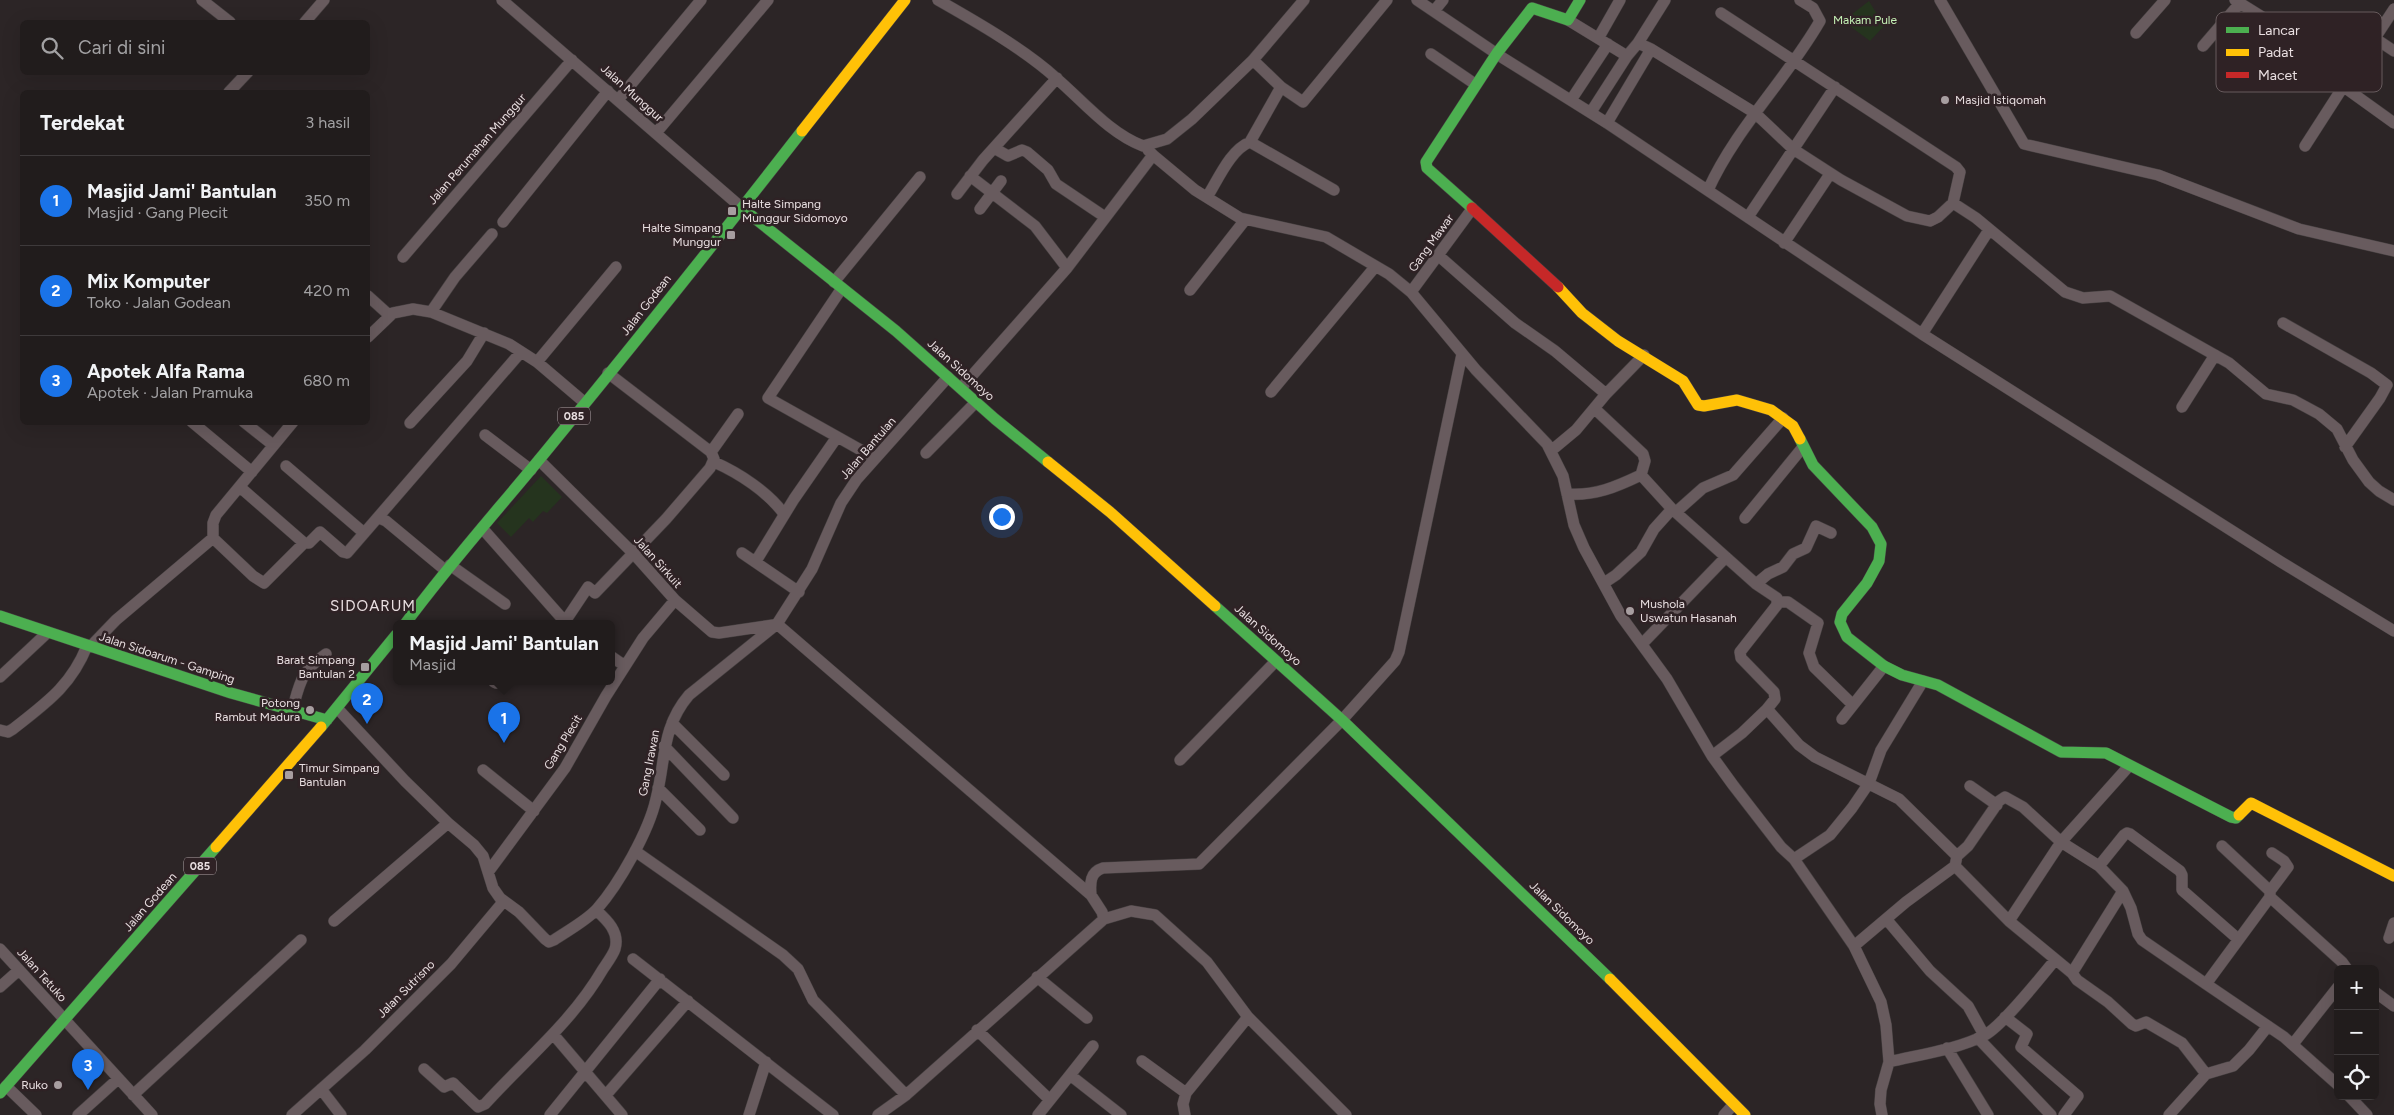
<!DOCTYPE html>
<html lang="id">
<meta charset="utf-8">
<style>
:root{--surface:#211c1c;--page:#2d2929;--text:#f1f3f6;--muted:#a2a1a3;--line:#3e3a3b;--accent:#1a73e8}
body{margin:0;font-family:Figtree,sans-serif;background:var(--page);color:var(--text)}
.controls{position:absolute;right:15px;bottom:15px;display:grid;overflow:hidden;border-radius:8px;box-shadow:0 5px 20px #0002}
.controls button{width:45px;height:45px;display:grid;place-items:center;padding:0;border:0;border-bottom:1px solid var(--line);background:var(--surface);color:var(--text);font:25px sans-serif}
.you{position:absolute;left:1001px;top:516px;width:18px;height:18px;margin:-12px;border:4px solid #fff;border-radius:50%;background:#1a73e8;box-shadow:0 0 0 8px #1a73e833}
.badge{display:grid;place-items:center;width:32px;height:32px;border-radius:50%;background:var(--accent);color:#fff;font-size:16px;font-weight:700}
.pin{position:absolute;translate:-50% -41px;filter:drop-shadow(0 1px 2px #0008)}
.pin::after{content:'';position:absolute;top:26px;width:18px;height:15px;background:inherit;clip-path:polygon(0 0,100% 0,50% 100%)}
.popup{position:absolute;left:393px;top:620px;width:222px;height:65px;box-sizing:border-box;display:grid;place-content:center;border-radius:8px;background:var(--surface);filter:drop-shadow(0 1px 4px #0005);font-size:16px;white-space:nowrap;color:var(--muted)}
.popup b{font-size:19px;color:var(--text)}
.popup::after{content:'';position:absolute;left:50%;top:100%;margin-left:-10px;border:10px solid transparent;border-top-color:var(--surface)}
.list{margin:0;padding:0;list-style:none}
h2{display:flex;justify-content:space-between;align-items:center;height:65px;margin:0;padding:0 20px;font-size:21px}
h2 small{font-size:16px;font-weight:400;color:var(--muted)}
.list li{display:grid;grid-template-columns:32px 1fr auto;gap:15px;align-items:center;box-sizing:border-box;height:90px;padding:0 20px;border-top:1px solid var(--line)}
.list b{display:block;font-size:19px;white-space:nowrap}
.list p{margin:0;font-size:16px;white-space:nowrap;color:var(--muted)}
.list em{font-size:16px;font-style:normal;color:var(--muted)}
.icon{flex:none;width:28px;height:28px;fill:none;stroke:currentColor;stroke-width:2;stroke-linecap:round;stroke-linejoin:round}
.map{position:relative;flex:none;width:2394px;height:1115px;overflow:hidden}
.search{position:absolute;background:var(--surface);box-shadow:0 5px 20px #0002;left:20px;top:20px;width:350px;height:55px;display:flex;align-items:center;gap:12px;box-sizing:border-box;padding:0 18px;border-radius:8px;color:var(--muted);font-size:19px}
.panel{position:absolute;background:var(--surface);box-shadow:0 5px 20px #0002;left:20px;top:90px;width:350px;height:335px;border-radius:8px}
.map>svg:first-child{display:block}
.green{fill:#25341e}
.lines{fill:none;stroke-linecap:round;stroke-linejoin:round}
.street-casing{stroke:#464041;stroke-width:12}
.fast-casing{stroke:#464041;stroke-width:12}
.slow-casing{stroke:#464041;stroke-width:12}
.jam-casing{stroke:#464041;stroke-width:12}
.street{stroke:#685b5e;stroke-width:11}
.fast{stroke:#4caf50;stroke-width:11}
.slow{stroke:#ffc107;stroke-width:11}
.jam{stroke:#c62828;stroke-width:11}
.poi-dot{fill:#a79ea0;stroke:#2f2225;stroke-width:2}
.labels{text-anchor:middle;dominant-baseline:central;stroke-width:5;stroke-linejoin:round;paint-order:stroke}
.shield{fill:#2f2225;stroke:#b1a6a9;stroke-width:1}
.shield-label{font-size:11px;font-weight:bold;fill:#e9dfe1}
.park-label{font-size:12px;fill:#c4f0b5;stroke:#2f2225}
.street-label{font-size:12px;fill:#e9dfe1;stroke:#2f2225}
.poi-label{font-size:12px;fill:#e9dfe1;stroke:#2f2225;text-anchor:start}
.quarter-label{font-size:15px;letter-spacing:1px;fill:#e9dfe1;stroke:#2f2225}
.key{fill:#2f2225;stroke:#675b5d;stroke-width:1}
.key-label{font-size:14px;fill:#e9dfe1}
</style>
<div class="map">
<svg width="2394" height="1115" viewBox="0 0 2394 1115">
<rect width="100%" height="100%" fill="#2c2526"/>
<path class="green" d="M1869,1L1884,26L1870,41L1843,21Z
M541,476L562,497L547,513L543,511L533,522L529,518L511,537L497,523Z"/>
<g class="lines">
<g class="street-casing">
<path id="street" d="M202,0L230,22
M502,0L742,208
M938,0C975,21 1024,49 1056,78C1083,101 1109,133 1143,146L1167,139L1192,119L1253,60L1304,0
M1417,0L1503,58L1607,123L1922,334L2281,562L2394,631
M1940,0L2024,144L2158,175L2299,229L2394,251
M2235,0L2352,73L2394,9
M1434,11L1443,0
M1721,13L1956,167L1960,172L1953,203L1976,218L2065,292L2083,298L2110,296L2229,363L2266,394L2293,400L2319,414L2337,429L2353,460L2369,482L2379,491L2394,500
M1568,20L1627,56L1638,43L1651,49
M305,22L324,0
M2136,33L2165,0
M1599,37L1620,0
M2376,39L2394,51
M1638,43L1665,0
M2203,46L2240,3
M1431,54L1475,84
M1253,60L1281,87L1303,102L1387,0
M2262,84L2250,74V71L2282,30
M2344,87L2394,123
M229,92L248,72
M618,100L701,0
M1571,100L1608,44
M1591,112L1627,56
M1607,123L1651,49L1755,113L1793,149L1841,180L1907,216L1930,221L1938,217L1953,203
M656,133L768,0
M1250,142L1281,87
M2305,146L2352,73
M994,148L1008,156L1022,150L1027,152L1048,170L1056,184L1105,217
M1153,155L1195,190L1240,218L1326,237L1389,274L1411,292L1476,370L1547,444L1563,476L1574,525L1584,548L1621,616L1667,679L1712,756L1733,785L1781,847L1794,859L1854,946L1881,1002L1886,1025L1889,1062L1881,1090L1880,1104L1882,1115
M970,176L1035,226L1067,268
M1708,190C1736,128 1786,80 1820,21L1813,8L1800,0
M957,194L983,160L1057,78
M1207,197C1218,180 1230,150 1250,142L1334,190
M980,209L1001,181
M1748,217L1835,87
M503,222L608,91
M1784,243L1830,174
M1439,256L1515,323L1555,351L1606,394
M403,257L572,60
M834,282L920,177
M842,288L768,398L875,458
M1190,290L1245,220
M1411,292L1472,209
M368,296L389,315
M431,312L455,277L492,234
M2283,323L2371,373L2387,385L2380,398L2345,447
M1922,334L1989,230
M368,337L393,313L413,309L431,312L509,344L537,362L584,402
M537,362L616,267
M961,388L1067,268L1153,155L1148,150
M1271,392L1375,267
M2182,407L2215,355
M1595,409L1643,454L1645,461L1641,475
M192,422L252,472
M244,422L273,445
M410,423L467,361L484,333
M485,435L531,470
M1552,450L1576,430L1606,394L1644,355
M711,452L738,414
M926,453L976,402
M539,460L634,554L675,600L712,632L719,633L773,625
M714,462C739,473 768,492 784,514
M286,466L364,533
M241,488L304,543H309L320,532L343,552L347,553L521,352
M1567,494C1595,496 1616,487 1641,475L1672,509L1756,584L1777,598V605L1740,652L1741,658L1774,692L1775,699L1767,709L1799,745L1815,757L1899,799L1957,856L1955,866L2009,921L2072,973L2077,980L2108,1002L2132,1024L2136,1026L2146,1022L2182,1043L2206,1074
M1676,512L1703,488L1733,475L1783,418
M379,518L386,521L445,570
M1745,518L1803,447
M482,528L567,624
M213,538L253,576L264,583L304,543
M742,553L799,592
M756,561L794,499L837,437
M450,565L505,604
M1604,583L1616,575L1641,552L1654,529L1672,509
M1756,584L1768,574L1783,567L1793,554L1806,548L1816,526L1831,533
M1778,602H1788L1818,623L1809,653L1814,667L1853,705
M564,623L588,587L595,593L666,519L710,468L714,459L711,452L608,373
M777,624L1091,895L1102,912L1104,919L1131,911L1155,915L1207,962L1248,1017L1346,1115
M1642,644L1726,557
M90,647L116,620L213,538V523L216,515L293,422
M612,657L625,666
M0,677L47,633
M494,682L496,683
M337,708L405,781L448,823L474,845L483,856L493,888L500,898L519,912L545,939L549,942L554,940C567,931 586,921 597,909C619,884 649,831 656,799C666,760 661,728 689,695L777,624L812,569L841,503L857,479L948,377
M292,711C300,683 300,672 326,654
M1842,719L1884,666
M672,723L724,775
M0,730L8,732L13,729C46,703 71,686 87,646
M664,746L733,818
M1712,756L1742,733L1767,709
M1180,760L1276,661
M483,770L534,811
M1970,786L1997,805
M658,788L700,830
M2222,846L2270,891V897
M635,851L783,955L798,969L813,1000L906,1095
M1957,856L1968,846L1999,801L2005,797L2023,807L2061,842L2099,866L2123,891L2131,908L2138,934L2142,940L2206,984L2270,897L2342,962L2347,969
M1794,859L1830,835L1852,808L1869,783L1881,750L1923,681
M2099,866L2124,835L2127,833L2130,834L2180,871L2182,875V890L2238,939
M489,871L565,768L606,696L643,638L675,600
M2270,891L2288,867L2284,861L2272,853
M1091,895C1090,883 1090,872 1103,868L1199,864L1342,720L1395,661L1399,652L1462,354
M1887,920L1930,971L1968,1006L1984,1035
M334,921L448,823
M2009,921L2061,842L2129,766
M2389,938L2394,923
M1854,946L1906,902L1955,866
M0,949L152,1115
M633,959L833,1115
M2072,973L2123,891
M1037,977L1087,1018
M2206,984L2284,1037L2338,1085
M0,987L19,970
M2375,992L2394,1006
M2005,1017L2027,1034L2021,1047L2078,1096L2064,1115
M977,1030L1050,1100L1070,1075L1121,1115
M553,1034L622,1115
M1978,1038L2051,1115
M2293,1044L2338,987
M1947,1048L1988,1115
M1142,1061L1186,1093
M1889,1062C1918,1055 1959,1049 1985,1035C2003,1025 2040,978 2055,960
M424,1069L444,1087L453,1083L455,1085L478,1107L485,1104C525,1060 573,1021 603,969C607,963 613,955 615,949C620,932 607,920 596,910
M1070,1075L1093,1046
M6,1086L36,1115
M321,1089L341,1115
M133,1095L301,940
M606,1095L688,1001
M2349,1096L2367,1115
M78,1115L118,1079
M292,1115L365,1050L451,964L503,902
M550,1115L660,979
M749,1115L766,1062
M878,1115L906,1095L1104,919
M1038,1115L1050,1100
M1185,1115L1183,1104L1186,1093L1248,1017
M1724,1115L1734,1104
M2169,1115L2206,1074L2233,1066L2249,1050L2268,1026"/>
</g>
<g class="fast-casing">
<path id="fast" d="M742,208L896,331L995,419L1048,462
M1472,208L1427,168L1426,162L1497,53L1532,8L1568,20L1580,0
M1800,439L1813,465L1872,527L1881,544L1879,561L1867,583L1842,614L1840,622L1847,637L1884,666L1902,675L1938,685L2061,752L2106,753L2231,817L2236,818L2239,815
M1215,606L1342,720L1610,979
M0,616L231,693L327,720
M405,624C452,560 506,501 556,439C639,338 721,235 802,131
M321,727L396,635
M0,1093L216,847"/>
</g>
<g class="slow-casing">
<path id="slow" d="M802,131L905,0
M1558,287L1582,313L1618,341L1683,381L1698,405L1704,406L1737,400L1771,410L1793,426L1800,439
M1048,462L1110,512L1215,606
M2239,815L2251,803L2394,876
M216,847L321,727
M1610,979L1745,1115"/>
</g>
<g class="jam-casing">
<path id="jam" d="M1472,208L1558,287"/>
</g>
<use href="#street" class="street"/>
<use href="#fast" class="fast"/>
<use href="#slow" class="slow"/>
<use href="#jam" class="jam"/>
</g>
<g class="poi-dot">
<circle cx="1945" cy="100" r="5"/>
<rect x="727" y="206" width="10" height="10" rx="2.5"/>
<rect x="726" y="230" width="10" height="10" rx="2.5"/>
<circle cx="1630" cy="611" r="5"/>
<rect x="360" y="662" width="10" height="10" rx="2.5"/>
<circle cx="310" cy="710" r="5"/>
<rect x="284" y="770" width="10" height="10" rx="2.5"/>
<circle cx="58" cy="1085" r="5"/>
</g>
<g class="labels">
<g class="shield">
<rect x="558" y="407.5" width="32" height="17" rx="4"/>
<rect x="184" y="857.5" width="32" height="17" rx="4"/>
</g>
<g class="shield-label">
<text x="574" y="416">085</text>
<text x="200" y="866">085</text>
</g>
<g class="park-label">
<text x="1865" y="20">Makam Pule</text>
</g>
<g class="street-label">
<text transform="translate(632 93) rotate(42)">Jalan Munggur</text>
<text transform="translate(477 149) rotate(-49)">Jalan Perumahan Munggur</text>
<text transform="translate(1431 243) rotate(-54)">Gang Mawar</text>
<text transform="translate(646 305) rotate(-52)">Jalan Godean</text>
<text transform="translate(961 370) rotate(42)">Jalan Sidomoyo</text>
<text transform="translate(868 448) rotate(-49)">Jalan Bantulan</text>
<text transform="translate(658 562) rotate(48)">Jalan Sirkuit</text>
<text transform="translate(1268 635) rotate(42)">Jalan Sidomoyo</text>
<text transform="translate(167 658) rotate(18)">Jalan Sidoarum - Gamping</text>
<text transform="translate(563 742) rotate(-59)">Gang Plecit</text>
<text transform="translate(649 763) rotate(-79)">Gang Irawan</text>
<text transform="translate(150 902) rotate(-49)">Jalan Godean</text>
<text transform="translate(1562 913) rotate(44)">Jalan Sidomoyo</text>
<text transform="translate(42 975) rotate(48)">Jalan Tetuko</text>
<text transform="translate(406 989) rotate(-45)">Jalan Sutrisno</text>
</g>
<g class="poi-label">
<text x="1955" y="100">Masjid Istiqomah</text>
<text x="742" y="204">Halte Simpang<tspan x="742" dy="14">Munggur Sidomoyo</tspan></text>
<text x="721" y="228" text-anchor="end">Halte Simpang<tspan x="721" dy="14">Munggur</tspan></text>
<text x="1640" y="604">Mushola<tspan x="1640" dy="14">Uswatun Hasanah</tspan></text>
<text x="355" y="660" text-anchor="end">Barat Simpang<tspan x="355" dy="14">Bantulan 2</tspan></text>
<text x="300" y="703" text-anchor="end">Potong<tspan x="300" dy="14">Rambut Madura</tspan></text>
<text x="299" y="768">Timur Simpang<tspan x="299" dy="14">Bantulan</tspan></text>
<text x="48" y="1085" text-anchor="end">Ruko</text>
</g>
<g class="quarter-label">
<text x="373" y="606">SIDOARUM</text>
</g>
</g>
<rect x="2216" y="12" width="166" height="80" rx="8" class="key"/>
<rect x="2226" y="27" width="23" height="6" fill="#4caf50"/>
<rect x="2226" y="49" width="23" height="7" fill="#ffc107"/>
<rect x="2226" y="72" width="23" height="6" fill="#c62828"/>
<g class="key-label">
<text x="2258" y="35">Lancar</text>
<text x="2258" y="57">Padat</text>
<text x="2258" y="80">Macet</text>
</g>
</svg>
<div class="controls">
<button>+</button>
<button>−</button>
<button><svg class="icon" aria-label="locate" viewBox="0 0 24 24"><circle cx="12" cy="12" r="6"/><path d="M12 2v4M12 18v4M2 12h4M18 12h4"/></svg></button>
</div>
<div class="you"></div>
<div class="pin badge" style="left:504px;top:743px">1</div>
<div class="popup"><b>Masjid Jami' Bantulan</b>Masjid</div>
<div class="pin badge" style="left:367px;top:724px">2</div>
<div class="pin badge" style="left:88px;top:1090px">3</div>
<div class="search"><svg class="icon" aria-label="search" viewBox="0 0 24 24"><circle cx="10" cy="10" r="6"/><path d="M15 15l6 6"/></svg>Cari di sini</div>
<section class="panel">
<h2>Terdekat<small>3 hasil</small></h2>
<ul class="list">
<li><span class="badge">1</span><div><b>Masjid Jami' Bantulan</b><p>Masjid · Gang Plecit</p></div><em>350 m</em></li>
<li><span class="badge">2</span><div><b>Mix Komputer</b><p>Toko · Jalan Godean</p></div><em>420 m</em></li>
<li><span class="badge">3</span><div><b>Apotek Alfa Rama</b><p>Apotek · Jalan Pramuka</p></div><em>680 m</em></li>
</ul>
</section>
</div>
